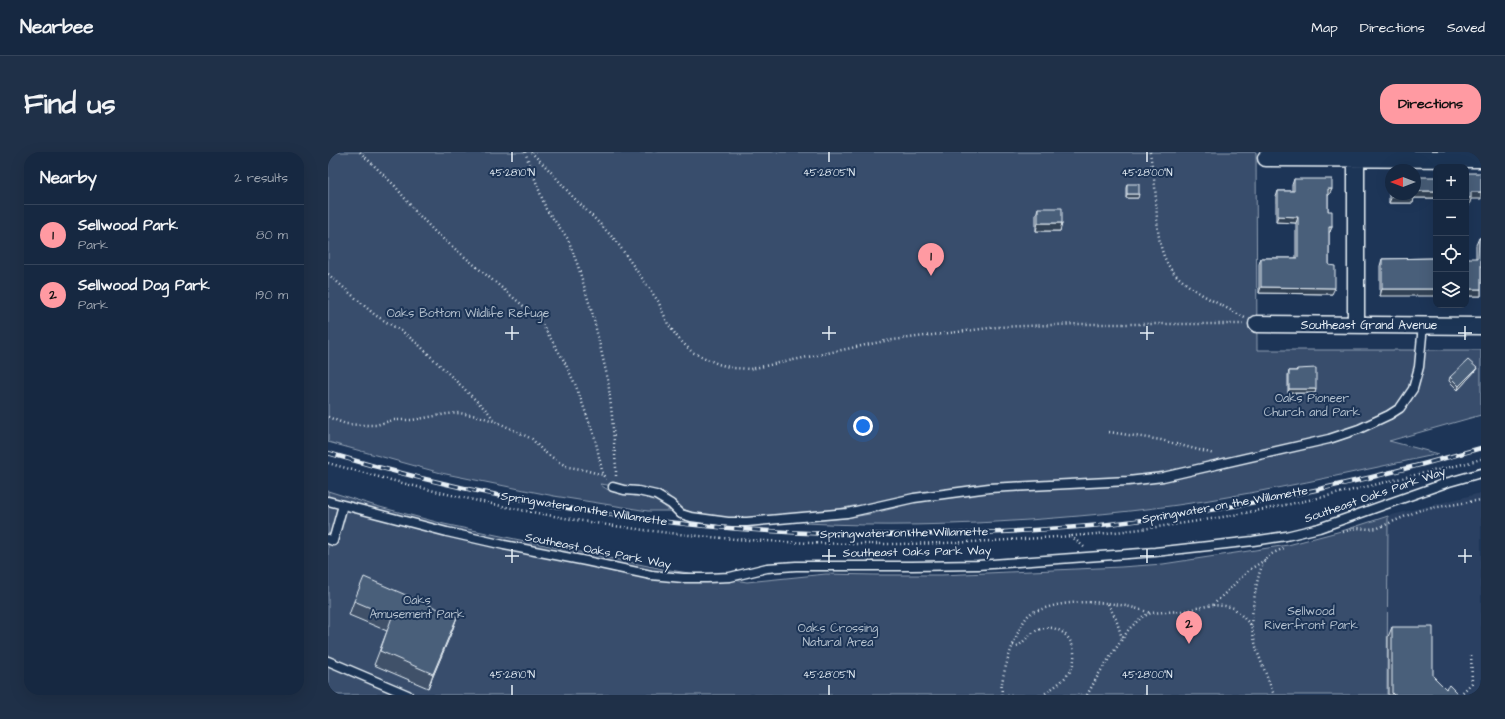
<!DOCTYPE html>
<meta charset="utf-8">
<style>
:root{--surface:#162841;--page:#1f3048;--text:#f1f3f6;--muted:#9ea6b1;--line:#35445a;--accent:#ff9aa2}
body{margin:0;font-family:"Architects Daughter",sans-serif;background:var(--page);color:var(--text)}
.controls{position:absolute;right:12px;top:12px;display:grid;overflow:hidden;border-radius:8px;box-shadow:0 4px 16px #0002}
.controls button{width:36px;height:36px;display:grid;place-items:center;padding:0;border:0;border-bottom:1px solid var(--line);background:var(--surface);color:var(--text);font:20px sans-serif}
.compass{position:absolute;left:1057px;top:12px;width:36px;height:36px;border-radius:50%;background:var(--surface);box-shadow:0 4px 16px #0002;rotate:270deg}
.you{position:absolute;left:535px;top:274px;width:14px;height:14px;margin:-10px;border:3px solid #fff;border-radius:50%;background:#1a73e8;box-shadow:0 0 0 6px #1a73e833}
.badge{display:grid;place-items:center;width:26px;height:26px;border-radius:50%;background:var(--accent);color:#111;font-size:13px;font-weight:700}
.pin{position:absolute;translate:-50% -33px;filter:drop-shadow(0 1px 2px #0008)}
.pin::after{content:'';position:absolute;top:21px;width:14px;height:12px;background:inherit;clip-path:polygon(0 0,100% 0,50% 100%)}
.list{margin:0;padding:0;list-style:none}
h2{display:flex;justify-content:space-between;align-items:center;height:52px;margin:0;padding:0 16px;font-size:17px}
h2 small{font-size:13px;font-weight:400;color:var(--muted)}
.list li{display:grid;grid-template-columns:26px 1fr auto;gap:12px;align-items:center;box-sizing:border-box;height:60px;padding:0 16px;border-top:1px solid var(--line)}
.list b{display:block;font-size:15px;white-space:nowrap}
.list p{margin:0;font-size:13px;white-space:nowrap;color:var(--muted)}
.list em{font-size:13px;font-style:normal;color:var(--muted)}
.icon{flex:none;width:22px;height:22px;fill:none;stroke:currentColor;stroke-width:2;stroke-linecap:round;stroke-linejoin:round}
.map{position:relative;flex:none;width:1153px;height:543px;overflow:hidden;border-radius:16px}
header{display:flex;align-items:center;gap:24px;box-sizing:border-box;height:56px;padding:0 20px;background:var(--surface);border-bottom:1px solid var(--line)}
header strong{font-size:19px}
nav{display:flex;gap:22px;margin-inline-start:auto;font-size:14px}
.intro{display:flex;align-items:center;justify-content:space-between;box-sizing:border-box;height:96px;padding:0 24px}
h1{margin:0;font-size:28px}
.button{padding:10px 18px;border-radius:16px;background:var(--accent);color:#111;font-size:14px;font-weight:700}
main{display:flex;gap:24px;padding:0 24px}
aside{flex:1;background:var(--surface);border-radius:16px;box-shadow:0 4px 16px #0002}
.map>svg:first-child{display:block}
.built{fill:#2a4162}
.green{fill:#374d6c;stroke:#909fb2}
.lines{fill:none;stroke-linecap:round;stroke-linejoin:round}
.service-casing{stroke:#e8f1f8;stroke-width:11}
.minor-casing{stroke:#e8f1f8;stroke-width:19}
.path{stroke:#e8f1f8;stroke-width:2.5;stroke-dasharray:1 3;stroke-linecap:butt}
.service{stroke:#1d3557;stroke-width:8}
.minor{stroke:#1d3557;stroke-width:16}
.rail-casing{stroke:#e8f1f8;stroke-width:4.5}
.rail{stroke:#1d3557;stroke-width:3;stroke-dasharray:9;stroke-linecap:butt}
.wall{fill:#3f5169;stroke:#e8f1f8}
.shaded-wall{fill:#334255;stroke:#e8f1f8}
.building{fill:#495e7a;stroke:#e8f1f8}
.ticks{fill:none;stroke:#e8f1f8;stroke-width:1.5}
.labels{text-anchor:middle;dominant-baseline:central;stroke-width:4;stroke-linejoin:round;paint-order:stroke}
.park-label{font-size:12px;fill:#b3c0ce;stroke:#1d3557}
.street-label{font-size:12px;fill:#e8f1f8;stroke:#1d3557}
.ticks-label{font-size:10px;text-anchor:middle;fill:#e8f1f8;stroke:#1d3557;stroke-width:4;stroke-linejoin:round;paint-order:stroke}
</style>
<header>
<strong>Nearbee</strong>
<nav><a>Map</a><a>Directions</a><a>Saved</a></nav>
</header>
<div class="intro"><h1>Find us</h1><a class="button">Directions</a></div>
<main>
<aside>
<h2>Nearby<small>2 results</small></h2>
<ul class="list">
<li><span class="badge">1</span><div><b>Sellwood Park</b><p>Park</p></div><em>80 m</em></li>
<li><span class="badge">2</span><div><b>Sellwood Dog Park</b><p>Park</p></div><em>190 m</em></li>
</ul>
</aside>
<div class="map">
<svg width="1153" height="543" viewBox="0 0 1153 543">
<rect width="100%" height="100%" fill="#1d3557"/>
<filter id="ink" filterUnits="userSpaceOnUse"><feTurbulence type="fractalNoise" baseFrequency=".025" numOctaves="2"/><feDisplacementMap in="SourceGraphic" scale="8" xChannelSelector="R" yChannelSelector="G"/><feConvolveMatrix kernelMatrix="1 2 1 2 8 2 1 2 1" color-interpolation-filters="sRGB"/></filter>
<g filter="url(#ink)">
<path class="built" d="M1153,341V543H1059L1060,364Z"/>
<path class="green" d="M0,0H928L929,198H1153V263L1061,289L1111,302C1040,317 970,333 899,345C834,357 768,363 701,368C626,373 552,375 477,371V369L518,366L542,362L571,355L525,354L511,357C467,361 420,371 376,363C370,362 362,361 356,357C349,354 343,347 338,341L272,332C286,346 309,341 326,348C333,351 337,355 342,359H320L226,344L113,321L0,290Z
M0,339L48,354L116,372L187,387L335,417L419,430L498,422L547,423H614L793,415L835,412L960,393L1017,378L1060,364L1059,543H0Z"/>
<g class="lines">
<g class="service-casing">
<path id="service" d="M285,335L296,338L310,339L328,343L343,352L353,362L363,365L400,370H419L519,361L586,346L661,336L800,329L835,325L1001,287L1031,277L1061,263L1072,256L1085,237L1091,215L1095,173
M0,349L119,380L176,393L258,409L323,423L355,426H379L402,425L439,416L468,414H584L650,413L827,400L925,389L958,384L991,376L1121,330L1153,321
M0,387L5,389L15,353
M0,509L80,543"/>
</g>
<g class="minor-casing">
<path id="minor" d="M1028,0V173
M938,6L1153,7
M929,172L1153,174"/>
</g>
<path class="path" d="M32,0L67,34L87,59L108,81L211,167L235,207L248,234L267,286L275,323L278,327
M197,0L218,57L240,87L250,114L265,164L280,228L284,264L288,316V326
M203,0L224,21L243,43L272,72L288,89L330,149L340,172L350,186L364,200L390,212L405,216L422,217L557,189L669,175L752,172H915
M822,0C823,9 825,18 826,27C831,58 824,100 849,124C868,142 894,153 917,166
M0,122L47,163L75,180L90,192L160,260L167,269L204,287L215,299L231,310L240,315L253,317L275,323
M0,265L18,272L33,273H48L65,268H84L119,262L131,261L150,264L166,269
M781,280L833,288L886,302
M0,311C109,342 221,367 333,380C454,394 576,395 697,387C730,385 763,383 796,379C886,369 974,351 1062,329C1092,321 1123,316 1153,307
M1015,380L1029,376L1041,377L1050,376L1092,358L1153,348
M743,384L756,395
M780,452L788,467L794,486
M885,453L921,418L937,408
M923,473C925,456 928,422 937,408C941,402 950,399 956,396
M685,493L690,494C697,489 702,481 710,478C733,468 753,493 744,515C740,527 724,536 715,543
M674,543C674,539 673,535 674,531C676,516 691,469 703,461C705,459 711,458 714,457C746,446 791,449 822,461
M759,543L772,520L801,477L814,465L823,461L854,459L884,453L897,454L906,456L923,473L929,499L946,543
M1132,543L1144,531L1143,500"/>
<use href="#service" class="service"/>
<use href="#minor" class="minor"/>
<g class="rail-casing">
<path id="rail" d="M0,301C220,366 445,392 674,380C707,378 740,376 773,373C902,359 1029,332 1153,296"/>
</g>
<use href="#rail" class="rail"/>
</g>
<path class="wall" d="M1063,26V42H1087L1108,46H1086L1085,51H1061V32Z
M966,27L1004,37L1001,43H1000V59L1004,74L1002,80H1001V113L1004,142L931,141V112L933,106H968V71L948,70V45L950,39H964V33Z
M799,32L810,46H798V36Z
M710,56L734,71L732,79H708V63Z
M1151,86H1153V144H1138L1148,106V93Z
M1108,106L1052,144V114L1054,107Z
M1149,216L1147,219L1130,238L1121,229L1122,225Z
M969,217L988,237L987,241H960V223L961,219H968Z
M26,449L129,465L124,479L100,536L46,513L59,479L21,463Z
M1064,475L1105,524L1118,537L1131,543H1060V485Z"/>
<path class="shaded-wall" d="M1000,37H1004L1001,43H998Z
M1087,39H1108V46H1086L1085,51H1061L1064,44Z
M1143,40H1153V47H1143L1141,54H1138V46Z
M799,42H811L810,46H798Z
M950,64L970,65L968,71L948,70Z
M710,71H734L732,79H708Z
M1001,74H1004L1002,80H999Z
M933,135L1007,136L1004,142L931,141Z
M1054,137H1108V144H1052Z
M1138,137H1153V144H1138Z
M1149,216L1147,219L1130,238L1131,234Z
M961,237H988L987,241H960Z
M129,465L124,479L100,536L105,522Z"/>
<path class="building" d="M1138,21H1153V40H1143V46H1138Z
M1087,25H1108V39H1087V44H1064V42H1087Z
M966,27H1004V37H1000V59H1004V74H1001V113L1007,114V136L933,135V106H970V65L950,64V39H966Z
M799,32H811V42H799Z
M710,56H734V71H710Z
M1151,86H1153V137H1138V106H1150Z
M1108,106V137H1054V107Z
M1140,208L1149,216L1131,234L1122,225Z
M988,216V237H961V219H969V217Z
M36,425L129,465L105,522L52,499L64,465L26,449Z
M1064,475H1105V524L1118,537L1121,533L1131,543H1066L1064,541Z"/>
</g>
<path class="ticks" d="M184,0V10M501,0V10M819,0V10M184,174V188M501,174V188M819,174V188M1137,174V188M177,181H191M494,181H508M812,181H826M1130,181H1144M184,397V411M501,397V411M819,397V411M1137,397V411M177,404H191M494,404H508M812,404H826M1130,404H1144M184,533V543M501,533V543M819,533V543"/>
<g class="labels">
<g class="park-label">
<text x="140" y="161">Oaks Bottom Wildlife Refuge</text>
<text x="984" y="246">Oaks Pioneer<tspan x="984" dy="14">Church and Park</tspan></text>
<text x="89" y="448">Oaks<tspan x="89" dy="14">Amusement Park</tspan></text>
<text x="983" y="459">Sellwood<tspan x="983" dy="14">Riverfront Park</tspan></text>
<text x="510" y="476">Oaks Crossing<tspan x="510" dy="14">Natural Area</tspan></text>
</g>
<g class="street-label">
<text x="1041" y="173">Southeast Grand Avenue</text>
<text transform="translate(1047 343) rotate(-19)">Southeast Oaks Park Way</text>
<text transform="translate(897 353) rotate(-10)">Springwater on the Willamette</text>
<text transform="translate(256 357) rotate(9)">Springwater on the Willamette</text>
<text transform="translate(576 381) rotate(-1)">Springwater on the Willamette</text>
<text transform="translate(270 399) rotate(11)">Southeast Oaks Park Way</text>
<text transform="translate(589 400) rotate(-1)">Southeast Oaks Park Way</text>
</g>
</g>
<g class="ticks-label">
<text x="184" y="24">45°28'10"N</text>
<text x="501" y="24">45°28'05"N</text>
<text x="819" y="24">45°28'00"N</text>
<text x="184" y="526">45°28'10"N</text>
<text x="501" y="526">45°28'05"N</text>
<text x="819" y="526">45°28'00"N</text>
</g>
</svg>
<div class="controls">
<button>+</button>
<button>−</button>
<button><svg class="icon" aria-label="locate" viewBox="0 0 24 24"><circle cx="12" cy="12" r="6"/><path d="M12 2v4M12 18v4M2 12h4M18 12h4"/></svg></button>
<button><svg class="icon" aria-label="layers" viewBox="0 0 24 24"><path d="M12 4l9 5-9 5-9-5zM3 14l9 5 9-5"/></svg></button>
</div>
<svg class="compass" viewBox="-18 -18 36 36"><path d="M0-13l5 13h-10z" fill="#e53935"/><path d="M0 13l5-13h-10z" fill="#9ea6b1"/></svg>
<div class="you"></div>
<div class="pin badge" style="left:603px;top:124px">1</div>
<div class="pin badge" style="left:861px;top:492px">2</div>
</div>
</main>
